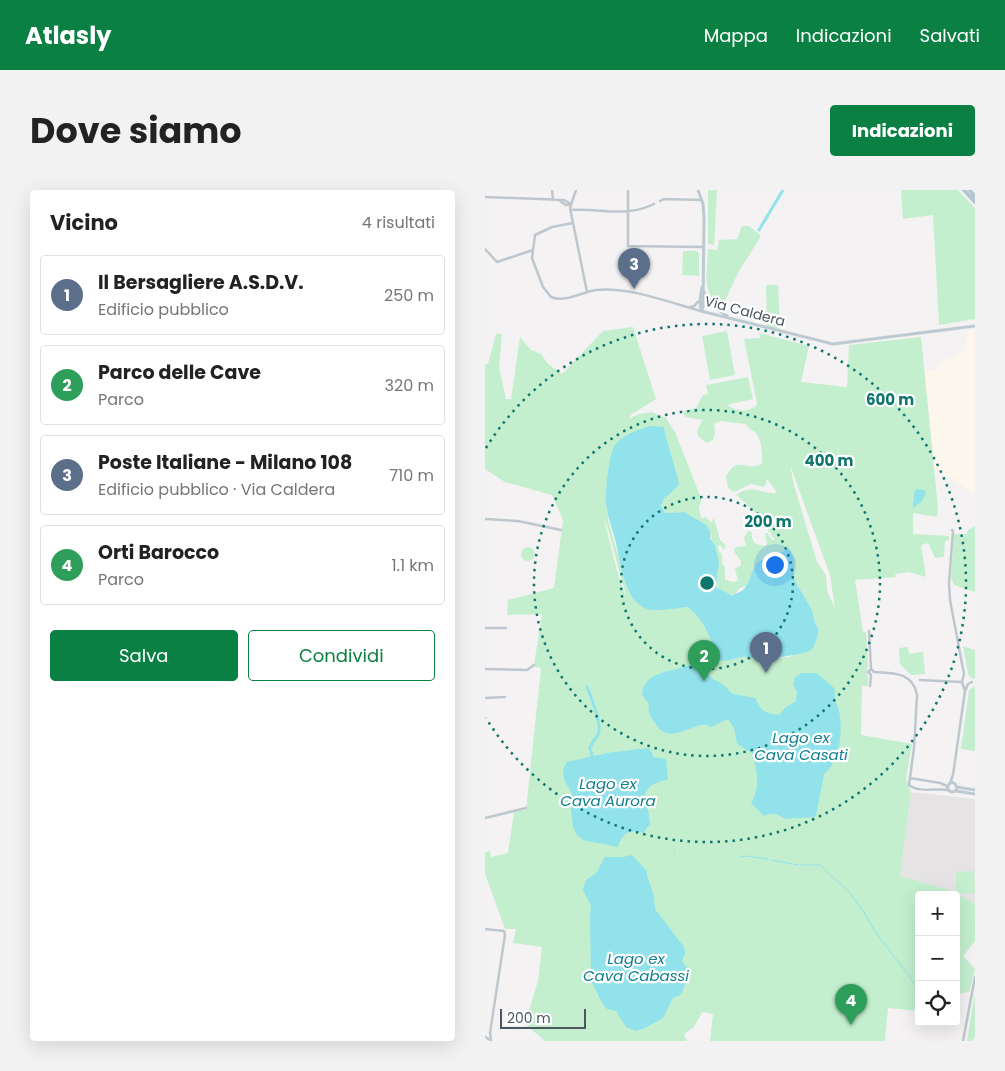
<!DOCTYPE html>
<html lang="it">
<meta charset="utf-8">
<style>
:root{--surface:#fff;--page:#f2f2f2;--text:#222;--muted:#767676;--line:#e0e0e0;--accent:#0b8043}
body{margin:0;font-family:Poppins,sans-serif;background:var(--page);color:var(--text)}
.controls{position:absolute;right:15px;bottom:15px;display:grid;overflow:hidden;border-radius:5px;box-shadow:0 5px 20px #0002}
.controls button{width:45px;height:45px;display:grid;place-items:center;padding:0;border:0;border-bottom:1px solid var(--line);background:var(--surface);color:var(--text);font:25px sans-serif}
.scale{position:absolute;left:15px;bottom:12px;width:86px;box-sizing:border-box;padding-left:5px;border:2px solid #4a575f;border-top:0;font-size:14px;line-height:18px;white-space:nowrap;color:#4a575f;-webkit-text-stroke:4px #fff;paint-order:stroke}
.you{position:absolute;left:289px;top:374px;width:18px;height:18px;margin:-12px;border:4px solid #fff;border-radius:50%;background:#1a73e8;box-shadow:0 0 0 8px #1a73e833}
.badge{display:grid;place-items:center;width:32px;height:32px;border-radius:50%;background:var(--accent);color:#fff;font-size:16px;font-weight:700}
.pin{position:absolute;translate:-50% -41px;filter:drop-shadow(0 1px 2px #0008)}
.pin::after{content:'';position:absolute;top:26px;width:18px;height:15px;background:inherit;clip-path:polygon(0 0,100% 0,50% 100%)}
.list{margin:0;padding:0;list-style:none}
h2{display:flex;justify-content:space-between;align-items:center;height:65px;margin:0;padding:0 20px;font-size:21px}
h2 small{font-size:16px;font-weight:400;color:var(--muted)}
.list li{display:grid;grid-template-columns:32px 1fr auto;gap:15px;align-items:center;box-sizing:border-box;height:80px;margin:0 10px 10px;padding:0 10px;border:1px solid var(--line);border-radius:5px}
.list b{display:block;font-size:19px;white-space:nowrap}
.list p{margin:0;font-size:16px;white-space:nowrap;color:var(--muted)}
.list em{font-size:16px;font-style:normal;color:var(--muted)}
.actions{display:flex;gap:10px;padding:15px 20px}
.actions a{flex:1;padding:11px 0;border:1px solid var(--accent);border-radius:5px;text-align:center;font-size:18px;color:var(--accent)}
.actions .main{background:var(--accent);color:#fff}
.icon{flex:none;width:28px;height:28px;fill:none;stroke:currentColor;stroke-width:2;stroke-linecap:round;stroke-linejoin:round}
.map{position:relative;flex:none;width:490px;height:851px;overflow:hidden;border-radius:5px}
header{display:flex;align-items:center;gap:30px;box-sizing:border-box;height:70px;padding:0 25px;background:var(--accent);color:#fff}
header strong{font-size:24px}
nav{display:flex;gap:28px;margin-inline-start:auto;font-size:18px}
.intro{display:flex;align-items:center;justify-content:space-between;box-sizing:border-box;height:120px;padding:0 30px}
h1{margin:0;font-size:35px}
.button{padding:12px 22px;border-radius:5px;background:var(--accent);color:#fff;font-size:18px;font-weight:700}
main{display:flex;gap:30px;padding:0 30px}
aside{flex:1;background:var(--surface);border-radius:5px;box-shadow:0 5px 20px #0002}
.map>svg:first-child{display:block}
.commercial{fill:#fcf6ed}
.education{fill:#e5e3e4}
.green{fill:#c3efcf;fill-rule:evenodd}
.water{fill:#91e2eb}
.lines{fill:none;stroke-linecap:round;stroke-linejoin:round}
.stream{stroke:#91e2eb;stroke-width:1}
.canal{stroke:#91e2eb;stroke-width:3}
.street{stroke:#bec7ce;stroke-width:2.5}
.secondary{stroke:#becad2;stroke-width:3}
.primary{stroke:#b2c4cf;stroke-width:4}
.ring{fill:none;stroke:#0f766e;stroke-width:2.5;stroke-dasharray:2.5 5}
.labels{text-anchor:middle;dominant-baseline:central;stroke-width:4.5;stroke-linejoin:round;paint-order:stroke}
.street-label{font-size:14px;fill:#4a575f;stroke:#fff}
.water-label{font-size:15px;font-style:italic;fill:#10808d;stroke:#fff}
.centre{fill:#0f766e;stroke:#fff;stroke-width:2.5}
.ring-label{font-size:15px;text-anchor:middle;font-weight:bold;fill:#0f766e;stroke:#fff;stroke-width:4.5;stroke-linejoin:round;paint-order:stroke}
</style>
<header>
<strong>Atlasly</strong>
<nav><a>Mappa</a><a>Indicazioni</a><a>Salvati</a></nav>
</header>
<div class="intro"><h1>Dove siamo</h1><a class="button">Indicazioni</a></div>
<main>
<aside>
<h2>Vicino<small>4 risultati</small></h2>
<ul class="list">
<li><span class="badge" style="background:#5c6f8a">1</span><div><b>Il Bersagliere A.S.D.V.</b><p>Edificio pubblico</p></div><em>250 m</em></li>
<li><span class="badge" style="background:#2e9e5b">2</span><div><b>Parco delle Cave</b><p>Parco</p></div><em>320 m</em></li>
<li><span class="badge" style="background:#5c6f8a">3</span><div><b>Poste Italiane - Milano 108</b><p>Edificio pubblico · Via Caldera</p></div><em>710 m</em></li>
<li><span class="badge" style="background:#2e9e5b">4</span><div><b>Orti Barocco</b><p>Parco</p></div><em>1.1 km</em></li>
</ul>
<div class="actions"><a class="main">Salva</a><a>Condividi</a></div>
</aside>
<div class="map">
<svg width="490" height="851" viewBox="0 0 490 851">
<rect width="100%" height="100%" fill="#f4f2f2"/>
<path class="commercial" d="M490,139V303L449,280L439,181L452,180L455,173L479,161L484,140Z"/>
<path class="education" d="M426,602L490,609V714L464,700L415,686Z"/>
<path class="green" d="M223,0H232L229,55L223,54Z
M416,0H473L490,18V129L454,135L448,25L418,29Z
M257,36H264L275,45V48L254,81L236,119C216,102 222,82 223,59L232,60L234,50L252,49Z
M198,61H211L214,63V86L197,85Z
M281,95H293L295,139L282,136Z
M148,137L171,209L147,224L143,229L154,224L167,222L181,228L190,242L216,308V312L214,317L216,328L221,327L226,333L229,328L235,350L241,355L239,360L235,355L233,356L234,362L237,363V373L240,377V390L249,392L253,390L250,379L256,375V371L250,363L249,359L251,357L261,356L259,348L263,341L267,342C266,352 270,355 280,356L282,354L280,343H282L287,350H290L284,341L277,335L274,327L268,320L251,305C268,293 278,305 291,303V301L282,289L280,296L279,297L266,294L249,302L243,298L241,287C253,263 261,284 277,273C278,265 276,247 270,242C265,239 264,239 261,234L235,231L229,234L230,243L228,250L222,253L213,246L212,240L218,230L200,227L198,224L200,221L211,218L218,205L223,204L221,195L263,187L268,209L241,215C252,220 259,224 271,216L272,213L259,149L275,148L274,143L324,156L316,192L362,197L364,155L436,147L453,318L452,327L428,323V344L464,346V350L460,351L459,367L450,368L443,353L436,355L441,387L424,382L410,384L411,387L370,390L378,442H381L383,476L381,483L383,487V496H377L376,545L427,554L421,589L426,602L415,686L464,700L471,704V682L489,681L490,703L473,704L490,714V751L478,766L490,779L484,802L473,804L471,807V705H434V821L403,818L400,851H225L228,824L217,822L209,837L199,844L202,851H60L40,834L53,791L57,757L28,753L31,739H20L0,684V662L5,661L6,667L23,663L29,622L41,620L56,478L50,477L49,475L57,424L22,425L23,410L69,398L78,330L67,305L20,292L0,279V174H3L11,144H17L14,177L21,209H26L35,147L46,160L56,164L63,174L77,184L118,141ZM179,237L182,254L192,282L176,316L180,323L199,322L225,341C225,348 228,350 230,356C235,370 233,383 231,397L243,404H250L255,398L262,396L278,369L296,364L304,359L309,369V389L327,420L330,433L334,440L327,458L304,467L271,469L264,466L256,467L247,470L232,466C227,447 218,429 203,417L194,418L142,398L123,330L121,300L128,259ZM305,275L345,385L350,418L342,401L341,385L332,372L309,295ZM119,329L123,339L142,410L132,381Z
M242,141L250,185L225,190L217,146Z
M490,336V402L469,395L466,388L469,344H482L483,340Z
M36 364a7 7 0 1 1 14 0a7 7 0 1 1-14 0Z
M478,456L490,460V489L486,488L483,484Z
M423,457L424,464L438,462L440,484L426,485L415,474L414,458Z
M490,496V561L476,559L484,500Z
M490,803V851H482Z"/>
<path class="water" d="M165,236L179,237C182,257 191,275 194,295L179,309L176,316L180,323L199,322L221,335L225,341V348L230,355L234,372L231,397L246,405C267,401 262,387 272,373C274,369 296,364 304,358L309,369V389L327,420L330,433L334,440C332,446 331,454 327,459C321,465 282,469 272,469C267,468 263,466 257,467C250,468 245,471 237,471C231,465 230,458 226,450C221,437 214,426 203,417C193,418 171,422 162,419C138,411 135,369 130,349C126,336 122,325 121,312C120,302 124,268 128,259C134,246 152,240 165,236Z
M431,299L439,300L441,302L437,311L428,318L429,303Z
M204,475H214L228,489L236,493L248,504L270,508C277,522 279,523 294,525L301,517L311,511L312,502L308,494L310,487L317,483H332L350,499C348,512 354,515 355,526C357,545 355,571 339,584L331,626C321,629 311,627 300,629C292,624 288,622 279,626L266,613C276,596 272,580 267,563L252,554L249,538L243,529L226,537C213,526 185,560 170,533C166,527 162,522 164,514L157,505C158,481 188,482 204,475Z
M163,558L167,562L168,567L181,569L183,589C167,594 163,594 158,611L163,619L165,634L158,643C145,639 137,642 133,657L98,650L92,645L88,637L86,619L87,604L79,589L78,580L82,572L122,563Z
M147,665L162,681V686L169,706L170,719L199,757L200,763L197,771L203,779L204,784L197,802L195,805L188,808L178,828L158,839L150,841L141,837L131,821L122,819L117,813L106,791L105,724L106,716L98,700L101,690L111,683L120,667H138Z"/>
<g class="lines">
<path class="stream" d="M189,662L190,660
M255,667L261,666L283,669
M286,670L313,675
M316,675H335L364,702L379,722L389,740L422,783
M423,785L434,800"/>
<path class="canal" d="M274,40L298,0
M102,497C106,507 118,535 113,545C110,550 106,552 105,559
M106,562L107,566"/>
<path class="street" d="M67,0L68,10
M91,0L85,18L102,102
M143,0V56L218,57
M0,7L79,10L86,14
M75,11L81,15L86,14
M175,11L179,9L217,10
M86,20C116,18 141,28 169,14
M88,33L67,37L50,45L47,68L58,97L66,107C80,113 97,102 111,100C142,96 186,113 216,121
M0,59L12,72L48,60
M205,117L209,116L214,111
M0,329L33,331L76,340
M467,340L468,341L464,393L465,410L479,484L477,492L480,501
M0,438H21
M384,441L386,479L383,482L386,485L385,496
M0,479L42,480L49,475
M386,479L389,482C408,483 428,482 432,505L429,558L424,595C434,603 451,598 463,600
M435,490L477,492
M0,508L20,507
M425,588L455,593L462,596
M465,593L468,585L480,501L483,494L487,492
M0,628L41,618
M0,739L19,741L20,745L5,843L6,850
M478,851L490,787"/>
<path class="secondary" d="M213,0L218,14L219,27L218,117L216,121
M219,102L227,115L242,126
M216,121L348,154L490,136
M216,121L215,110L217,97
M472,597L490,600
M471,601L472,597L470,594L467,592L464,594L462,599L466,602L471,601L490,604
M0,847L6,851"/>
<path class="primary" d="M479,0L490,12
M485,0L490,6"/>
</g>
<g class="ring">
<circle cx="222" cy="393" r="86"/>
<circle cx="222" cy="393" r="173"/>
<path d="M1 258A259 259 0 1 1 1 528"/>
</g>
<g class="labels">
<g class="street-label">
<text transform="translate(260 121) rotate(15)">Via Caldera</text>
</g>
<g class="water-label">
<text x="316" y="547">Lago ex<tspan x="316" dy="17">Cava Casati</tspan></text>
<text x="123" y="593">Lago ex<tspan x="123" dy="17">Cava Aurora</tspan></text>
<text x="151" y="768">Lago ex<tspan x="151" dy="17">Cava Cabassi</tspan></text>
</g>
</g>
<circle cx="222" cy="393" r="8" class="centre"/>
<g class="ring-label">
<text x="405" y="215">600 m</text>
<text x="344" y="276">400 m</text>
<text x="283" y="337">200 m</text>
</g>
</svg>
<div class="controls">
<button>+</button>
<button>−</button>
<button><svg class="icon" aria-label="locate" viewBox="0 0 24 24"><circle cx="12" cy="12" r="6"/><path d="M12 2v4M12 18v4M2 12h4M18 12h4"/></svg></button>
</div>
<div class="scale">200 m</div>
<div class="you"></div>
<div class="pin badge" style="left:281px;top:483px;background:#5c6f8a">1</div>
<div class="pin badge" style="left:219px;top:491px;background:#2e9e5b">2</div>
<div class="pin badge" style="left:149px;top:99px;background:#5c6f8a">3</div>
<div class="pin badge" style="left:366px;top:835px;background:#2e9e5b">4</div>
</div>
</main>
